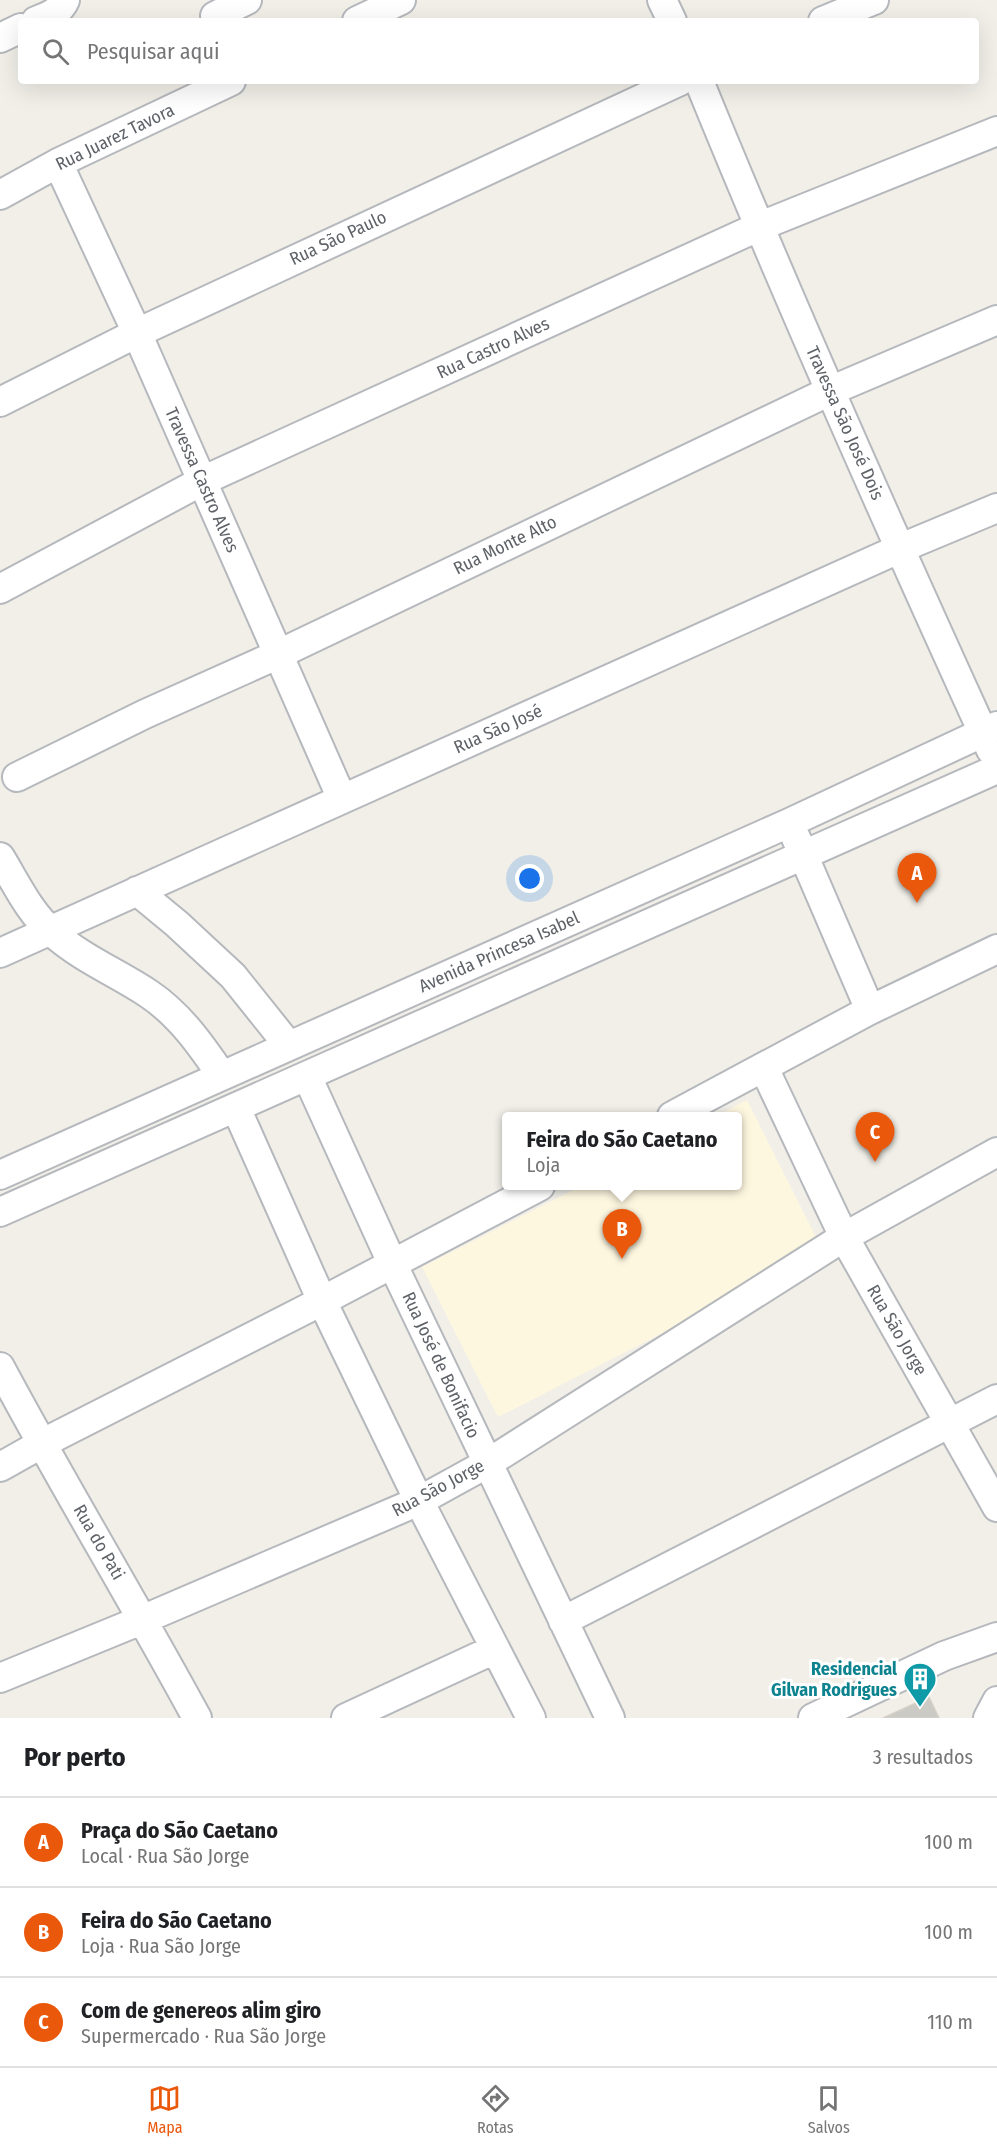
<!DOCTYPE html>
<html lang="pt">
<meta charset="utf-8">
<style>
:root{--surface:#fff;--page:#f6f6f6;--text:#202124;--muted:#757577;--line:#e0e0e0;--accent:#ea580c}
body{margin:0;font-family:"Fira Sans Condensed",sans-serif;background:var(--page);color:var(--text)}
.you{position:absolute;left:530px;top:879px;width:21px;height:21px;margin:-15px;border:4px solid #fff;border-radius:50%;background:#1a73e8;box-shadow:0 0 0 9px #1a73e833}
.badge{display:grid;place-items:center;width:39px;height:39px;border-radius:50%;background:var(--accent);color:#fff;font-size:20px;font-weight:700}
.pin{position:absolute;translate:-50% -50px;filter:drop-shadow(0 2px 3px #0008)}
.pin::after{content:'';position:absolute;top:32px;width:21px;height:18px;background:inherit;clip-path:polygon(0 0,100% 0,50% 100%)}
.popup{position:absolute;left:502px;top:1112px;width:240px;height:78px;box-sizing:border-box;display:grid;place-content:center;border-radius:6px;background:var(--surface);filter:drop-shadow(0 2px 4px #0005);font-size:20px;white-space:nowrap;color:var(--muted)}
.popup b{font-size:22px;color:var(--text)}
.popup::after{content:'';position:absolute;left:50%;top:100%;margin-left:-12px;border:12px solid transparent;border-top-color:var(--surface)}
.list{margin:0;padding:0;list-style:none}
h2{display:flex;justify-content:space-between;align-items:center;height:78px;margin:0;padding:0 24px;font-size:26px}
h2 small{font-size:20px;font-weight:400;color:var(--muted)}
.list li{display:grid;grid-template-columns:39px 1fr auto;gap:18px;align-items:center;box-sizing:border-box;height:90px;padding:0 24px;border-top:2px solid var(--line)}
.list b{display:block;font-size:22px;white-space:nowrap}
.list p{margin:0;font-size:20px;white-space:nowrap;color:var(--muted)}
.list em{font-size:20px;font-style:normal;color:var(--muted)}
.icon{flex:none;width:33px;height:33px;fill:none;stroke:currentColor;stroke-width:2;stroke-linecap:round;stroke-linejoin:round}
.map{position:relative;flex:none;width:997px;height:1718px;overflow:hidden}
.search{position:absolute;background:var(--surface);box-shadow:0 6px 24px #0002;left:18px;right:18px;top:18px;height:66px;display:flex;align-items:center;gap:15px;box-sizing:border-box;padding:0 21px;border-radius:6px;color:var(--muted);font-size:22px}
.sheet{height:348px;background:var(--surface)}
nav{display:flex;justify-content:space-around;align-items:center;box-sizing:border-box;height:84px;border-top:2px solid var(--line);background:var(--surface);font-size:16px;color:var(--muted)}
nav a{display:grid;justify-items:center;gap:3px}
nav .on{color:var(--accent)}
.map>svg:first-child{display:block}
.commercial{fill:#fef7e0}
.building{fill:#cccac5;stroke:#d6d1c6;stroke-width:1.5}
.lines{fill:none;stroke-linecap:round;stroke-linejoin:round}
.minor-casing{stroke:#b5b8bc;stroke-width:32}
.minor{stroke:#fff;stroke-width:28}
.labels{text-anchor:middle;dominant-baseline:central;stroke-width:6;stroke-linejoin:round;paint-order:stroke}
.street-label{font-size:18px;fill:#5f6368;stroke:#fff}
.culture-label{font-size:18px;font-weight:bold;fill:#0d838f;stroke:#fff;text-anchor:end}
</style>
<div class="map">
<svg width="997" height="1718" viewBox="0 0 997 1718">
<rect width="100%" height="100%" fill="#f1efe8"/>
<path class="commercial" d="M747,1100L823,1251L498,1417L422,1267L581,1186H738V1116H716Z"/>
<path class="building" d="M929,1697L939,1718H883Z"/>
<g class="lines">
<g class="minor-casing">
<path id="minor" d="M662,0L672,21
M215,16L247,0
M36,21C48,16 60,12 65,0
M357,21L401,0
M823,21L874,0
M0,38L21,28
M699,81C791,307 890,529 991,750
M58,163L137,333L342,799
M0,195L58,163L231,81
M0,402L137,333L680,81
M0,589L202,481L758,227L997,131
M17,777L145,714L279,654L830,391L997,320
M796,838L870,1010
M0,857C16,883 29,912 52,932C82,959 116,972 149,994C180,1015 201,1045 222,1076
M137,891L177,924L233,976L289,1046
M0,953L901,548L997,508
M764,1068L844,1237L997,1507
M307,1076L392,1263L610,1718
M236,1108L322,1301L419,1501L531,1718
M672,1116L870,1010L997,949
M0,1175L789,823L997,726
M0,1212L997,769
M0,1367C63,1485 133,1600 197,1718
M0,1467L41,1444L322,1301L540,1186
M563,1621L997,1399
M0,1678L144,1619L419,1501L488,1463L844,1237L997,1152
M346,1718L495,1649
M813,1718L944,1656L997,1637
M988,1718L997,1701"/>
</g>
<use href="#minor" class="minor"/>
</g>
<defs>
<g id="building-pin" transform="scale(1.725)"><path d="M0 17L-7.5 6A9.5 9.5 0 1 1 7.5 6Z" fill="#0f9aa8" stroke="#fff"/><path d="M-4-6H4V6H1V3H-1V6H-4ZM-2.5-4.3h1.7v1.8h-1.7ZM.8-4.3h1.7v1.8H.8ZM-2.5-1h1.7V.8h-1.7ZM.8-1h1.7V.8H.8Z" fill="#fff"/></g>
</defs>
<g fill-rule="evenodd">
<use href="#building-pin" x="920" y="1679"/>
</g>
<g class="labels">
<g class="street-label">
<text transform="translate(115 137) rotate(-26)">Rua Juarez Tavora</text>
<text transform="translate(338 238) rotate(-25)">Rua São Paulo</text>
<text transform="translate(493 348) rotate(-25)">Rua Castro Alves</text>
<text transform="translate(845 423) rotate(66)">Travessa São José Dois</text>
<text transform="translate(202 480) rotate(66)">Travessa Castro Alves</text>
<text transform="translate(505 545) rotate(-26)">Rua Monte Alto</text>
<text transform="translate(498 729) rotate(-24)">Rua São José</text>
<text transform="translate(499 952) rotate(-24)">Avenida Princesa Isabel</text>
<text transform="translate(897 1330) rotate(60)">Rua São Jorge</text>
<text transform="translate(441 1365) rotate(65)">Rua José de Bonifacio</text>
<text transform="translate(438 1488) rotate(-28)">Rua São Jorge</text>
<text transform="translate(99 1542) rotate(60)">Rua do Pati</text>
</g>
<g class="culture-label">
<text x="897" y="1669">Residencial<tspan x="897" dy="21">Gilvan Rodrigues</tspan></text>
</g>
</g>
</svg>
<div class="you"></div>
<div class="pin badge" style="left:917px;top:903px">A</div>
<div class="pin badge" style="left:622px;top:1259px">B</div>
<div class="popup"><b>Feira do São Caetano</b>Loja</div>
<div class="pin badge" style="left:875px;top:1162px">C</div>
<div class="search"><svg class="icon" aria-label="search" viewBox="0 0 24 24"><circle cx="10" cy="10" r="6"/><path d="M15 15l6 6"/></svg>Pesquisar aqui</div>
</div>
<section class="sheet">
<h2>Por perto<small>3 resultados</small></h2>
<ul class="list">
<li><span class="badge">A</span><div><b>Praça do São Caetano</b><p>Local · Rua São Jorge</p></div><em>100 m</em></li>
<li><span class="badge">B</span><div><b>Feira do São Caetano</b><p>Loja · Rua São Jorge</p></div><em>100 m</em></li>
<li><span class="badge">C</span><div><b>Com de genereos alim giro</b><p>Supermercado · Rua São Jorge</p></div><em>110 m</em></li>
</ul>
</section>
<nav>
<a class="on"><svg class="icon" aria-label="map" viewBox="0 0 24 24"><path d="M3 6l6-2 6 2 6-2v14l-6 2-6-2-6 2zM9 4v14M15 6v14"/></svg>Mapa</a>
<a><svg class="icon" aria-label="directions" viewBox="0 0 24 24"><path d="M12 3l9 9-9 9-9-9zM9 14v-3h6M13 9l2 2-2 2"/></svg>Rotas</a>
<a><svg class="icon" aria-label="saved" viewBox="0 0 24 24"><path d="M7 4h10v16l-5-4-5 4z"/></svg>Salvos</a>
</nav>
